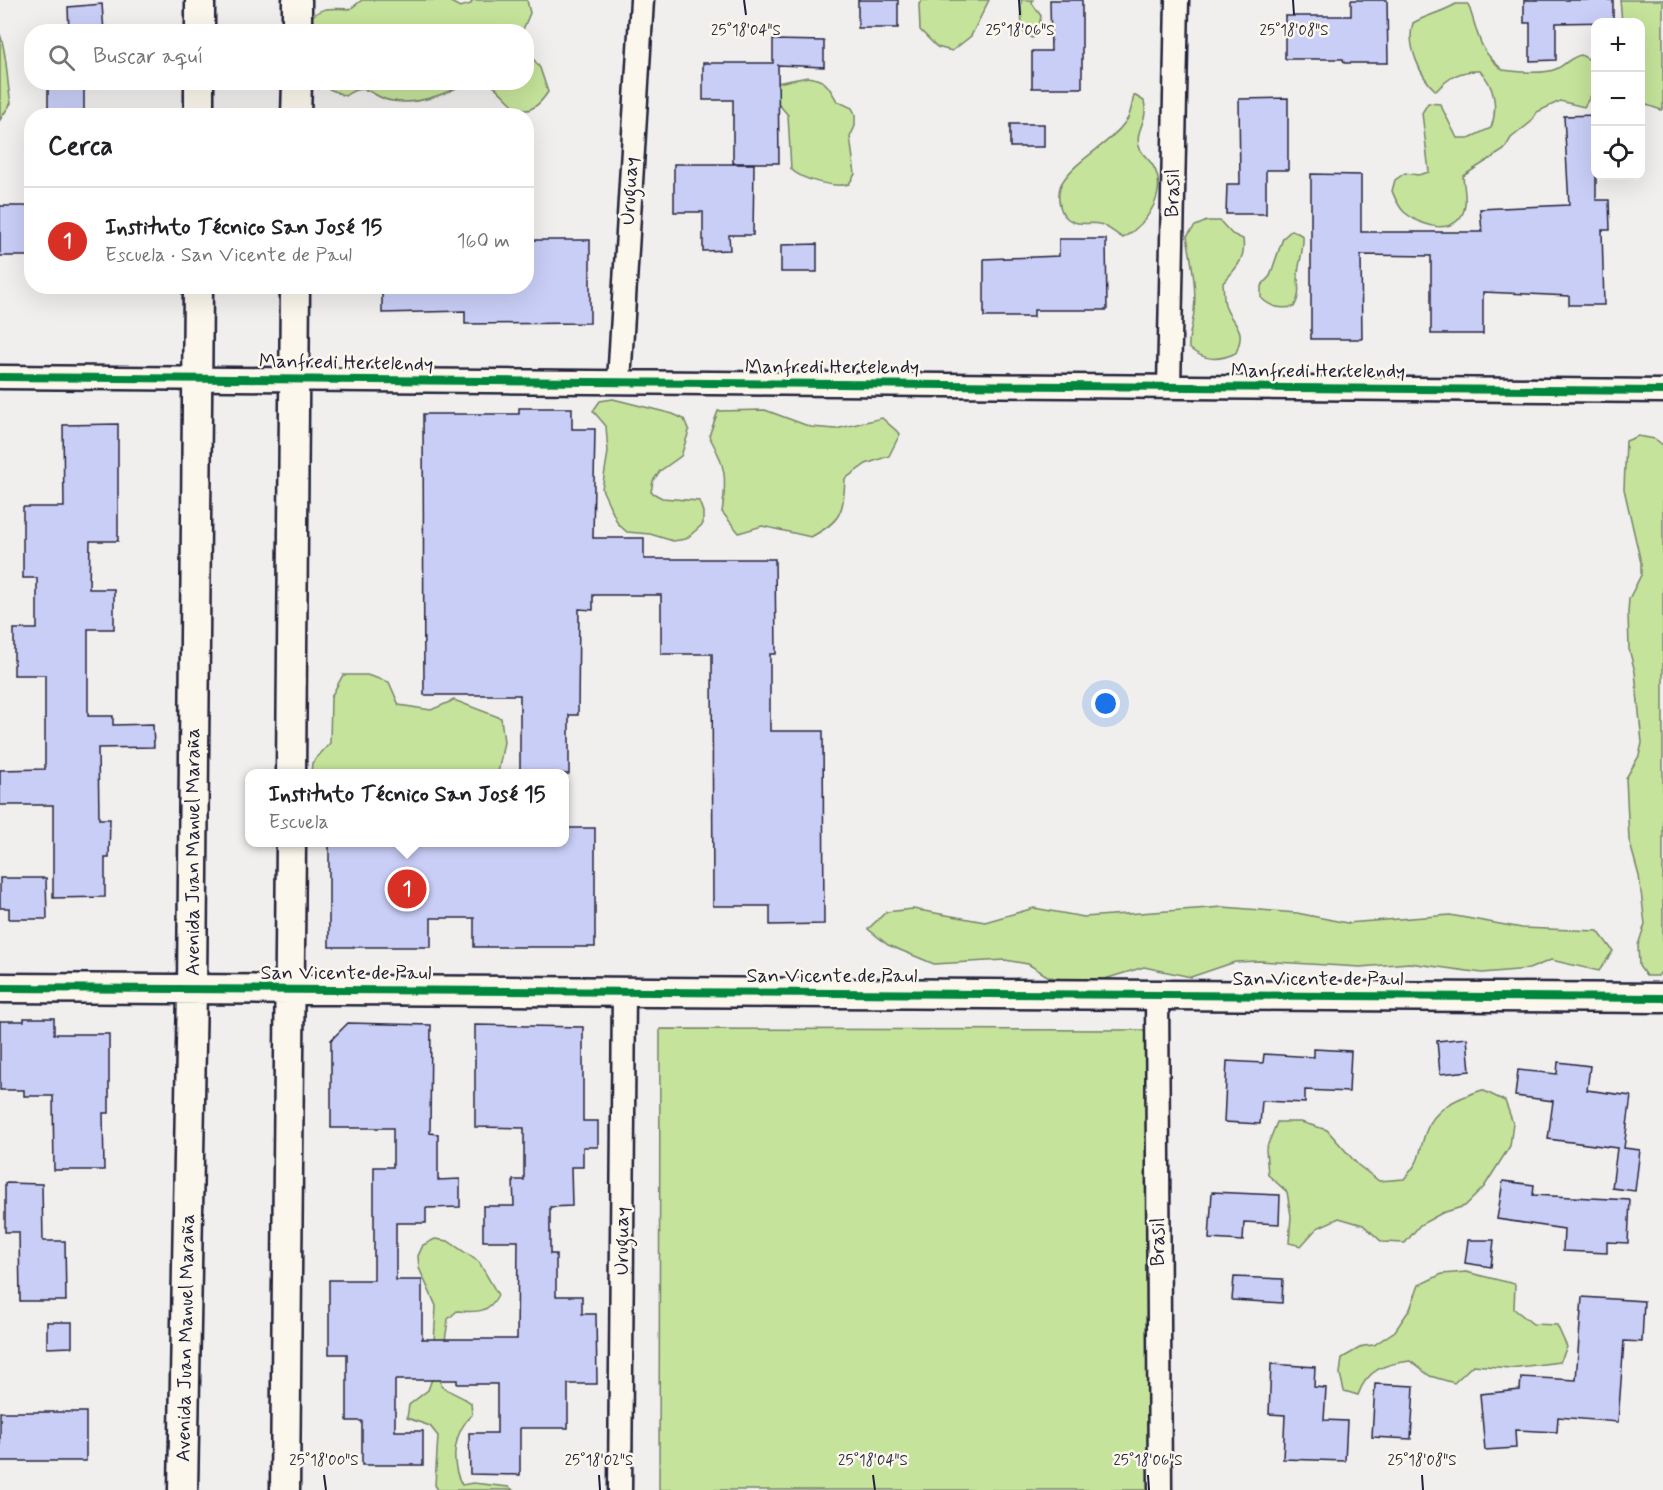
<!DOCTYPE html>
<html lang="es">
<meta charset="utf-8">
<style>
:root{--surface:#fff;--page:#f6f6f6;--text:#202124;--muted:#757577;--line:#e0e0e0;--accent:#d93025}
body{margin:0;font-family:Mynerve,sans-serif;background:var(--page);color:var(--text)}
.controls{position:absolute;right:18px;top:18px;display:grid;overflow:hidden;border-radius:12px;box-shadow:0 6px 24px #0002}
.controls button{width:54px;height:54px;display:grid;place-items:center;padding:0;border:0;border-bottom:2px solid var(--line);background:var(--surface);color:var(--text);font:30px sans-serif}
.you{position:absolute;left:1106px;top:704px;width:21px;height:21px;margin:-15px;border:4px solid #fff;border-radius:50%;background:#1a73e8;box-shadow:0 0 0 9px #1a73e833}
.badge{display:grid;place-items:center;width:39px;height:39px;border-radius:50%;background:var(--accent);color:#fff;font-size:20px;font-weight:700}
.pin{position:absolute;translate:-50% -50%;border:3px solid #fff;box-shadow:0 2px 6px #0006}
.popup{position:absolute;left:245px;top:769px;width:324px;height:78px;box-sizing:border-box;display:grid;place-content:center;border-radius:12px;background:var(--surface);filter:drop-shadow(0 2px 4px #0005);font-size:20px;white-space:nowrap;color:var(--muted)}
.popup b{font-size:22px;color:var(--text)}
.popup::after{content:'';position:absolute;left:50%;top:100%;margin-left:-12px;border:12px solid transparent;border-top-color:var(--surface)}
.list{margin:0;padding:0;list-style:none}
h2{display:flex;justify-content:space-between;align-items:center;height:78px;margin:0;padding:0 24px;font-size:26px}
h2 small{font-size:20px;font-weight:400;color:var(--muted)}
.list li{display:grid;grid-template-columns:39px 1fr auto;gap:18px;align-items:center;box-sizing:border-box;height:108px;padding:0 24px;border-top:2px solid var(--line)}
.list b{display:block;font-size:22px;white-space:nowrap}
.list p{margin:0;font-size:20px;white-space:nowrap;color:var(--muted)}
.list em{font-size:20px;font-style:normal;color:var(--muted)}
.icon{flex:none;width:33px;height:33px;fill:none;stroke:currentColor;stroke-width:2;stroke-linecap:round;stroke-linejoin:round}
.map{position:relative;flex:none;width:1663px;height:1490px;overflow:hidden}
.search{position:absolute;background:var(--surface);box-shadow:0 6px 24px #0002;left:24px;top:24px;width:510px;height:66px;display:flex;align-items:center;gap:15px;box-sizing:border-box;padding:0 21px;border-radius:24px;color:var(--muted);font-size:22px}
.panel{position:absolute;background:var(--surface);box-shadow:0 6px 24px #0002;left:24px;top:108px;width:510px;height:186px;border-radius:24px}
.map>svg:first-child{display:block}
.green{fill:#c5e39a;stroke:#74826a;stroke-width:1.5}
.building{fill:#c9cef7;stroke:#22223b;stroke-width:1.5}
.lines{fill:none;stroke-linecap:round;stroke-linejoin:round}
.minor-casing{stroke:#22223b;stroke-width:27}
.tertiary-casing{stroke:#22223b;stroke-width:33}
.minor{stroke:#fbf7ec;stroke-width:22}
.tertiary{stroke:#fbf7ec;stroke-width:28}
.cycleway-casing{stroke:#fbf7ec;stroke-width:11}
.cycleway{stroke:#00873e;stroke-width:8}
.ticks{fill:none;stroke:#22223b;stroke-width:2}
.labels{text-anchor:middle;dominant-baseline:central;stroke-width:5;stroke-linejoin:round;paint-order:stroke}
.street-label{font-size:20px;fill:#22223b;stroke:#fbf7ec}
.ticks-label{font-size:15px;text-anchor:middle;fill:#22223b;stroke:#fbf7ec;stroke-width:5;stroke-linejoin:round;paint-order:stroke}
</style>
<div class="map">
<svg width="1663" height="1490" viewBox="0 0 1663 1490">
<rect width="100%" height="100%" fill="#f1efee"/>
<filter id="ink" filterUnits="userSpaceOnUse"><feTurbulence type="fractalNoise" baseFrequency=".0167" numOctaves="2"/><feDisplacementMap in="SourceGraphic" scale="12" xChannelSelector="R" yChannelSelector="G"/><feConvolveMatrix kernelMatrix="1 2 1 2 8 2 1 2 1" color-interpolation-filters="sRGB"/></filter>
<g filter="url(#ink)">
<path class="green" d="M362,0H447L460,7L471,4L472,0H527L530,13L522,32H308L307,22C319,6 331,8 350,9Z
M922,0H989L971,36L952,51L937,47L920,30L919,4Z
M1021,0H1033L1032,3L1041,16L1038,33L1032,38L1022,31Z
M1620,0H1663V109L1661,110L1641,103L1640,22H1622Z
M1456,4H1468C1479,33 1476,48 1503,70C1518,72 1542,75 1556,69C1567,64 1570,57 1581,55L1592,61L1595,89L1584,107L1560,101L1537,112L1531,122L1511,138L1504,150L1463,176C1464,189 1469,207 1460,218C1446,235 1418,224 1404,212C1398,206 1395,198 1392,191L1395,180L1405,173L1418,175L1429,172L1422,113L1428,103L1440,104L1457,138H1469L1491,128C1498,108 1495,86 1480,71C1461,70 1449,77 1436,91C1420,77 1406,44 1413,23C1427,15 1440,13 1456,4Z
M0,34C8,57 6,79 11,103L0,120Z
M527,50L540,68L548,92C521,132 510,95 489,83L526,82Z
M808,77C827,80 828,86 837,101L852,108L855,114V126L850,137L855,174L849,184C835,188 801,180 791,169L788,115L775,100L777,83Z
M316,83H466C444,95 418,105 393,101C372,99 367,79 345,96Z
M1134,95L1144,101C1149,122 1135,128 1139,146C1141,154 1147,157 1152,164C1170,192 1147,224 1123,238C1116,234 1106,225 1099,224C1089,222 1077,226 1068,219C1058,212 1056,191 1063,181C1078,158 1109,145 1126,121C1131,115 1132,103 1134,95Z
M1207,221H1220L1232,234L1243,239C1246,260 1236,268 1223,283C1224,290 1223,301 1226,308C1234,328 1247,326 1236,353C1218,361 1205,361 1189,348C1188,334 1193,325 1194,311C1197,287 1191,260 1187,236L1195,226Z
M1292,230L1303,236C1304,250 1299,261 1298,274C1298,288 1301,295 1294,307C1280,309 1272,308 1261,298V286L1270,276L1283,238Z
M613,399L673,414L684,419L689,431L681,456L660,471L653,481L651,492L662,498L699,501L703,512V524L686,539L673,541L650,534L627,532L618,524L602,489L608,452L606,426L593,411L600,401Z
M765,410L811,427L836,429L882,418L900,434L889,456L866,464L845,479C843,513 842,520 811,537L762,526L739,533L722,512C727,478 726,466 709,436L718,411Z
M1638,436L1655,439L1663,445V970L1658,976H1646L1639,966L1638,945L1645,924L1639,876L1629,840L1626,778L1639,756L1642,743L1635,672L1629,649L1628,612L1629,599L1641,575V563L1624,489L1626,441Z
M343,675H367L389,682L399,705L431,710L454,700L501,718L504,742L498,773H311L312,763L330,743L331,697Z
M1223,907L1297,913L1347,923L1450,915L1522,928L1598,931L1613,951L1599,971L1551,960L1529,969L1482,973L1409,963L1360,967L1260,961L1235,962L1191,977L1144,967L1098,981H1074L1049,977L1028,964L1005,960L934,964L888,945L868,929L886,912L913,909L985,922L1034,908L1084,917Z
M660,1029L1149,1030L1148,1490H659Z
M1482,1090L1505,1101L1513,1123L1510,1146L1484,1187L1465,1206L1442,1213L1420,1225L1405,1243L1382,1242L1363,1225L1339,1218L1317,1228L1301,1246L1289,1243L1291,1216L1287,1192L1268,1175L1266,1149L1277,1122H1301L1327,1130L1358,1165L1379,1181L1404,1179C1423,1157 1417,1158 1425,1134C1434,1107 1458,1098 1482,1090Z
M435,1239L448,1241L479,1262L498,1295C488,1314 477,1312 457,1311L448,1319C446,1341 439,1363 441,1385C451,1394 461,1395 471,1403L472,1415C453,1432 450,1463 462,1485L473,1483L509,1487L513,1490H438L435,1485L438,1436L430,1426L407,1418L409,1405L428,1390L432,1379L436,1306L419,1268L418,1256L423,1245Z
M1466,1272L1515,1284L1514,1309L1533,1324L1557,1325L1567,1347L1560,1362L1510,1368L1473,1365L1454,1383L1430,1376L1410,1361C1385,1364 1367,1369 1358,1395L1344,1391L1340,1374L1342,1358L1363,1346L1374,1345L1395,1331L1410,1309L1419,1285L1442,1274Z"/>
<path class="building" d="M858,0H898V28H858Z
M1050,0H1082V88H1032V51H1051Z
M1351,0H1387L1388,63H1344L1343,59H1285V16H1351Z
M1524,0H1613V22L1556,23V60L1530,61V23H1524Z
M102,4L104,32H69L68,7Z
M773,40L824,41V67L778,65L779,163H733V100H703V63H773Z
M48,82H84V116H48Z
M1288,98V170H1266V214H1226L1227,184H1240L1239,99Z
M1596,115V200H1609L1610,230H1602L1604,305H1569V296L1483,292V334H1431V256L1361,255L1362,339H1311V174L1361,175V232H1482L1480,209L1569,205L1564,116Z
M1010,124H1044V147H1010Z
M674,164H754L753,235H729L730,250L703,251V212H674Z
M0,206H32V256H0Z
M1059,239H1106L1107,310H1034V317H984V259L1059,256Z
M526,240H590V323L465,324V311L382,313V286H526Z
M817,244V272H781V245Z
M519,408H572V429H595L593,538H644V559H775L776,654H770V731H823L824,924L770,925V906H713L712,654H661V595H593V610L579,609L578,715H569V774H520V695H424L423,414H519Z
M118,424V541H90L89,589H114V629H88V716H113V725L153,724L154,747L98,748L99,819H110L109,858H105V897L53,898V805H0V770L45,769V675H14V629H37V578H23V507H64L63,425Z
M564,828H595V947H474V918H431V947H329V843H564Z
M0,878H46L47,919H9V908H0Z
M24,1018H54V1034H109V1113H103L104,1170H54L53,1096H24V1090H0V1021H24Z
M348,1023L431,1025L430,1133L438,1134V1180L460,1179V1207L426,1208V1223H396V1280H422V1339H517L518,1241H483V1206H514L513,1180H524V1128L475,1127V1025L583,1027V1121H598V1147H583V1167H571L572,1206L550,1207V1254H556V1296H582V1314H596L597,1384H568V1428H520V1475L470,1474L469,1433H497V1384H457V1380H395V1431H423V1465H362V1421H347V1354H329V1280H374V1167H393V1128H331V1040Z
M1467,1038L1470,1071L1440,1074L1437,1041Z
M1314,1049L1351,1051L1349,1092L1305,1090V1103L1262,1101L1260,1124L1224,1122L1227,1061L1263,1063L1264,1054L1314,1057Z
M1558,1062L1590,1066L1587,1090L1631,1096L1624,1148L1640,1150L1635,1191L1612,1188L1617,1148L1548,1139L1553,1101L1515,1096L1518,1070L1557,1074Z
M1503,1181L1534,1185L1533,1195L1630,1200L1628,1243L1607,1242V1253L1563,1251L1564,1229L1497,1219Z
M5,1183L42,1184L43,1241H65L66,1301H20L19,1232H5Z
M1212,1192L1280,1195L1279,1224L1244,1222L1243,1241L1209,1239Z
M1468,1240H1494L1491,1267L1465,1263Z
M1234,1277L1283,1279L1282,1303L1232,1300Z
M1582,1297L1644,1301L1642,1342L1624,1341L1618,1422L1558,1417L1557,1432L1515,1430L1516,1448L1485,1450L1480,1394L1520,1390L1521,1377L1576,1380Z
M47,1322H72V1347L47,1348Z
M1271,1364L1315,1367L1314,1387L1326,1388L1324,1420L1347,1421L1345,1461L1283,1459L1285,1415L1269,1414Z
M1375,1384L1414,1386L1411,1439L1372,1437Z
M0,1412H86V1461H0Z"/>
<g class="lines">
<g class="minor-casing">
<path id="minor" d="M0,377L1663,391
M619,382L642,0
M1169,387L1177,0
M1157,994L1160,1490
M620,1490L624,991"/>
</g>
<g class="tertiary-casing">
<path id="tertiary" d="M200,32V0
M297,32V0
M199,116V82
M296,116L297,82
M291,774L295,286
M0,988L1663,998
M183,1490L192,989L198,286
M285,1490L291,842"/>
</g>
<use href="#minor" class="minor"/>
<use href="#tertiary" class="tertiary"/>
<g class="cycleway-casing">
<path id="cycleway" d="M0,377L1663,391
M0,988L1663,998"/>
</g>
<use href="#cycleway" class="cycleway"/>
</g>
</g>
<path class="ticks" d="M744,0L746,15M1019,0L1020,15M1293,0L1294,15M324,1475L326,1490M599,1475L600,1490M873,1475L875,1490M1148,1475L1149,1490M1422,1475L1423,1490"/>
<g class="labels">
<g class="street-label">
<text transform="translate(630 191) rotate(-87)">Uruguay</text>
<text transform="translate(1173 193) rotate(-89)">Brasil</text>
<text transform="translate(346 363) rotate(1)">Manfredi Hertelendy</text>
<text x="832" y="367">Manfredi Hertelendy</text>
<text x="1318" y="371">Manfredi Hertelendy</text>
<text transform="translate(193 852) rotate(-90)">Avenida Juan Manuel Maraña</text>
<text x="346" y="973">San Vicente de Paul</text>
<text x="832" y="976">San Vicente de Paul</text>
<text x="1318" y="979">San Vicente de Paul</text>
<text transform="translate(622 1241) rotate(-90)">Uruguay</text>
<text transform="translate(1158 1242) rotate(-90)">Brasil</text>
<text transform="translate(186 1338) rotate(-89)">Avenida Juan Manuel Maraña</text>
</g>
</g>
<g class="ticks-label">
<text x="746" y="35">25°18'04"S</text>
<text x="1020" y="35">25°18'06"S</text>
<text x="1294" y="35">25°18'08"S</text>
<text x="324" y="1465">25°18'00"S</text>
<text x="599" y="1465">25°18'02"S</text>
<text x="873" y="1465">25°18'04"S</text>
<text x="1148" y="1465">25°18'06"S</text>
<text x="1422" y="1465">25°18'08"S</text>
</g>
</svg>
<div class="controls">
<button>+</button>
<button>−</button>
<button><svg class="icon" aria-label="locate" viewBox="0 0 24 24"><circle cx="12" cy="12" r="6"/><path d="M12 2v4M12 18v4M2 12h4M18 12h4"/></svg></button>
</div>
<div class="you"></div>
<div class="pin badge" style="left:407px;top:889px">1</div>
<div class="popup"><b>Instituto Técnico San José 15</b>Escuela</div>
<div class="search"><svg class="icon" aria-label="search" viewBox="0 0 24 24"><circle cx="10" cy="10" r="6"/><path d="M15 15l6 6"/></svg>Buscar aquí</div>
<section class="panel">
<h2>Cerca<small></small></h2>
<ul class="list">
<li><span class="badge">1</span><div><b>Instituto Técnico San José 15</b><p>Escuela · San Vicente de Paul</p></div><em>160 m</em></li>
</ul>
</section>
</div>
